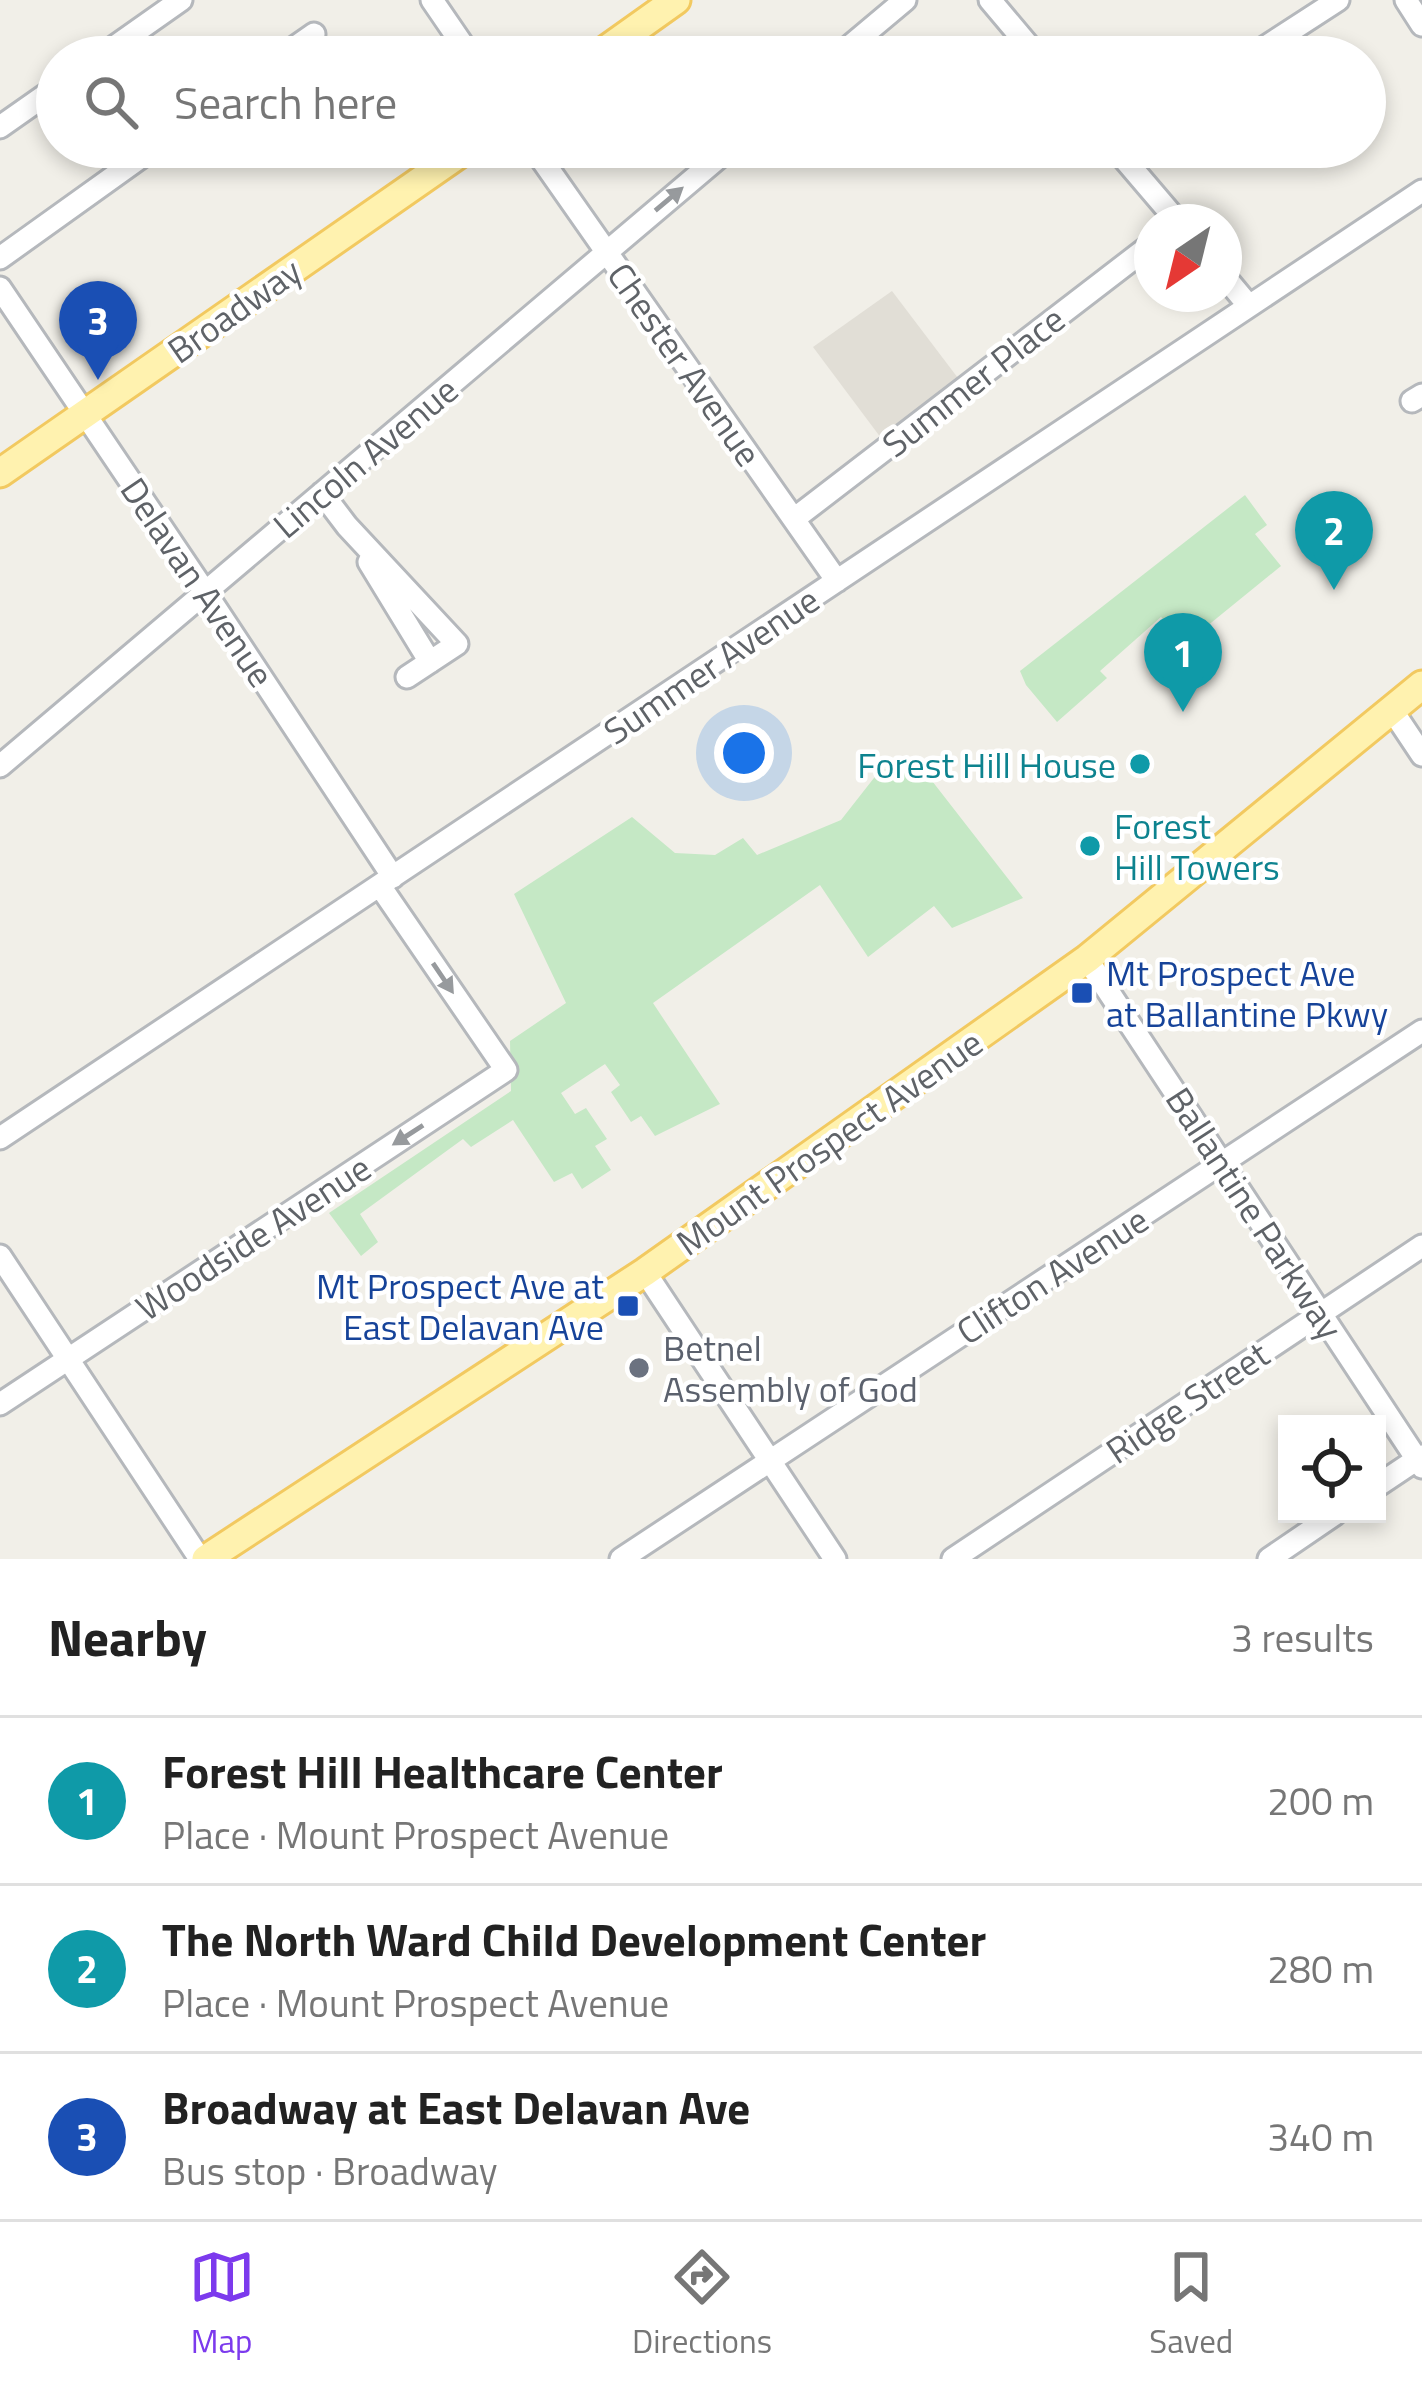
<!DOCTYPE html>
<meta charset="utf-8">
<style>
:root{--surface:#fff;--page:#f2f2f2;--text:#222;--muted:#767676;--line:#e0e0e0;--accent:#7c3aed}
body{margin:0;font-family:"Titillium Web",sans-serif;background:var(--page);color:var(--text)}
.controls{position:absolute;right:36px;bottom:36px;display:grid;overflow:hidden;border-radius:0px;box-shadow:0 6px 18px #0003}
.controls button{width:108px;height:108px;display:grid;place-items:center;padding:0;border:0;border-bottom:3px solid var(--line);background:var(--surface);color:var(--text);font:60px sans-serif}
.compass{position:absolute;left:1134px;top:204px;width:108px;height:108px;border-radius:50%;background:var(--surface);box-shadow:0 6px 18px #0003;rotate:215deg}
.you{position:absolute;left:744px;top:753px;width:42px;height:42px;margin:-30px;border:9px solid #fff;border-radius:50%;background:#1a73e8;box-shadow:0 0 0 18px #1a73e833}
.badge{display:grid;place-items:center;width:78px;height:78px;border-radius:50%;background:var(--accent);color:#fff;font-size:39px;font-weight:700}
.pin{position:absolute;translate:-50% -99px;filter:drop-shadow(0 3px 6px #0008)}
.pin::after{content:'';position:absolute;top:63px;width:42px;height:36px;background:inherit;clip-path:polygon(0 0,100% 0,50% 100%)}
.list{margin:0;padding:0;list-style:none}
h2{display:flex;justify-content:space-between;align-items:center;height:156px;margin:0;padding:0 48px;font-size:51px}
h2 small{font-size:39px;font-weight:400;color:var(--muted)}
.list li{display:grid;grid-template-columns:78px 1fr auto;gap:36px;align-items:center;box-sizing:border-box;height:168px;padding:0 48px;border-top:3px solid var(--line)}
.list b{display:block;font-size:45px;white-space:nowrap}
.list p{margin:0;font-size:39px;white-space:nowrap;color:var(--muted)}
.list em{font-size:39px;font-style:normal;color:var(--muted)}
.icon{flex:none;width:66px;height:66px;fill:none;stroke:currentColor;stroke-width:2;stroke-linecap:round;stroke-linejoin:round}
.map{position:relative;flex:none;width:1422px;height:1559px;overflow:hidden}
.search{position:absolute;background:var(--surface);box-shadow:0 6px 18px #0003;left:36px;right:36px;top:36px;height:132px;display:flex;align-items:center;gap:30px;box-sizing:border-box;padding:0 42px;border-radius:66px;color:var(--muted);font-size:45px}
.sheet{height:660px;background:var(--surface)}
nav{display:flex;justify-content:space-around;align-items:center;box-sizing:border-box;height:168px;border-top:3px solid var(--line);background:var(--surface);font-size:33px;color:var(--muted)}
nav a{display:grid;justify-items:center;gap:6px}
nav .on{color:var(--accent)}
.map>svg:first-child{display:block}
.education{fill:#e1ded6}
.grass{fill:#c5e8c5}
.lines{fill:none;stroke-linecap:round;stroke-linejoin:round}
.minor-casing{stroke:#b5b8bc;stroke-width:27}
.major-casing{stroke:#f2c960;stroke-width:33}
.minor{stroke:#fff;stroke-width:21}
.major{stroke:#fff2af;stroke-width:27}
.oneway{fill:#979a9d}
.culture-dot{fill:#0f9aa8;stroke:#fff;stroke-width:4.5}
.transit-dot{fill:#1a4fb4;stroke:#fff;stroke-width:4.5}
.worship-dot{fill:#6b7280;stroke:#fff;stroke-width:4.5}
.labels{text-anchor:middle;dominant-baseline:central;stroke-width:9;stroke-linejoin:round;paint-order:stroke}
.street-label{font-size:36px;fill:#5f6368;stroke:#fff}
.culture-label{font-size:36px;fill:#0d838f;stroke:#fff;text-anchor:end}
.transit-label{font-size:36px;fill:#164399;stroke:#fff;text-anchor:start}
.worship-label{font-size:36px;fill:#5b616d;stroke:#fff;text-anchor:start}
</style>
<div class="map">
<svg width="1422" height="1559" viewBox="0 0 1422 1559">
<rect width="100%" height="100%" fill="#f1efe8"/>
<path class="education" d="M892,291L964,386L887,446L813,347Z"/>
<path class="grass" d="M1245,495L1267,525L1255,534L1281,566L1185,644L1161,617L1100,671L1107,678L1057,722L1026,685L1020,671Z
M922,768L1023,898L952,928L934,906L868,957L820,885L653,1003L720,1104L655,1136L641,1116L631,1122L611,1092L620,1085L605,1064L561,1093L575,1114L586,1108L607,1139L595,1146L611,1170L582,1189L572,1173L554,1182L513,1120L471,1147L463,1139L360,1214L378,1242L361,1256L329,1213L511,1091L510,1041L566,1003L514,894L632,817L675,853L715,855L743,838L757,855L841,820L881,769Z"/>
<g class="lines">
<g class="minor-casing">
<path id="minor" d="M432,0L471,57
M990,0L1038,57
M1406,0L1422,25
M100,57L181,0
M281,57L314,34
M837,57L905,0
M1250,57L1338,0
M0,127L57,87
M533,147L837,581
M1114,147L1178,222
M0,258L155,147
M1224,276L1249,306
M0,288L205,592L393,877
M1412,401L1422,395
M322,493L347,526L457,644L407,677
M794,519L1152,244
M369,562L430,662
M1392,710L1422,755
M0,766L731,147
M1087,959L1422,1467
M0,1138L1422,191
M0,1256L200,1559
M645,1272L835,1559
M0,1404L506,1070L380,886
M1377,1486L1422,1456
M621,1559L1422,1031
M953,1559L1422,1246
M1269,1559L1335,1514"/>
</g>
<g class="major-casing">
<path id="major" d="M596,57L676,0
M0,473L469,147
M206,1559L645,1272L1087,959L1422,685"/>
</g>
<use href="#minor" class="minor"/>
<use href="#major" class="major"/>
</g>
<defs><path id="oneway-solid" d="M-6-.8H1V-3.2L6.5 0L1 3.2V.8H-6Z" transform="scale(3)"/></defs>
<g class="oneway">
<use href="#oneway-solid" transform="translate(669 199) rotate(-40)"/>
<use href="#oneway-solid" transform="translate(443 978) rotate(56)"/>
<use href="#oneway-solid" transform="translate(408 1135) rotate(147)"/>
</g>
<g class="culture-dot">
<circle cx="1140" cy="764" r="12"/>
<circle cx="1090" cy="846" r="12"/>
</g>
<g class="transit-dot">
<rect x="1070" y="981" width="24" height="24" rx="6"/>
<rect x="616" y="1294" width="24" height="24" rx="6"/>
</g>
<circle class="worship-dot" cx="639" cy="1368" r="12"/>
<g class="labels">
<g class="street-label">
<text transform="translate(234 310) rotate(-35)">Broadway</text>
<text transform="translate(685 364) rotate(55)">Chester Avenue</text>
<text transform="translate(973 381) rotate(-38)">Summer Place</text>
<text transform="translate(365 457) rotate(-40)">Lincoln Avenue</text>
<text transform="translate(198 582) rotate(56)">Delavan Avenue</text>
<text transform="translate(711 665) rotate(-34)">Summer Avenue</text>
<text transform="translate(829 1142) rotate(-35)">Mount Prospect Avenue</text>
<text transform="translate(1255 1213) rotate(57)">Ballantine Parkway</text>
<text transform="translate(253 1237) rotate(-33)">Woodside Avenue</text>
<text transform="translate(1052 1275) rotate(-33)">Clifton Avenue</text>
<text transform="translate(1187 1402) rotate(-34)">Ridge Street</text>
</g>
<g class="culture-label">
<text x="1116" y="764">Forest Hill House</text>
<text x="1114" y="825" text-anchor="start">Forest<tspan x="1114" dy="41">Hill Towers</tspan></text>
</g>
<g class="transit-label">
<text x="1106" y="972">Mt Prospect Ave<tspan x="1106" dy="41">at Ballantine Pkwy</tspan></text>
<text x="604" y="1285" text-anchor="end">Mt Prospect Ave at<tspan x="604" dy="41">East Delavan Ave</tspan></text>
</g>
<g class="worship-label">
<text x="663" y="1347">Betnel<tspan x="663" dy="41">Assembly of God</tspan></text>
</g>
</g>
</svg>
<div class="controls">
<button><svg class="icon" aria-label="locate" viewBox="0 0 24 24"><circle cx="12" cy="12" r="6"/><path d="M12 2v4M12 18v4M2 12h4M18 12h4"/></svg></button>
</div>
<svg class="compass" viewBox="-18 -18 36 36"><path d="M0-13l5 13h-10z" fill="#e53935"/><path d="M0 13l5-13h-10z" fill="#767676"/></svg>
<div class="you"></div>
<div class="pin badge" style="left:1183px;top:712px;background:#0f9aa8">1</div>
<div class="pin badge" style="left:1334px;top:590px;background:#0f9aa8">2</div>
<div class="pin badge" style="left:98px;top:380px;background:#1a4fb4">3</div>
<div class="search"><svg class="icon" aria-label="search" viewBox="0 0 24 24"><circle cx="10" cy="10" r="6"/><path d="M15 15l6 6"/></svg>Search here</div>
</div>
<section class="sheet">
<h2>Nearby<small>3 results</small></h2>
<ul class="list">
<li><span class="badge" style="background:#0f9aa8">1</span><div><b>Forest Hill Healthcare Center</b><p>Place · Mount Prospect Avenue</p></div><em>200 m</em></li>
<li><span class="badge" style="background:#0f9aa8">2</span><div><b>The North Ward Child Development Center</b><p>Place · Mount Prospect Avenue</p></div><em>280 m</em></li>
<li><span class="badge" style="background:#1a4fb4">3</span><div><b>Broadway at East Delavan Ave</b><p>Bus stop · Broadway</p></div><em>340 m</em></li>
</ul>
</section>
<nav>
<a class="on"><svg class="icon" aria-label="map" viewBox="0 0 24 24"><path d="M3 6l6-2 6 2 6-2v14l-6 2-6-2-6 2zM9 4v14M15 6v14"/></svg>Map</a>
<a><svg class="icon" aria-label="directions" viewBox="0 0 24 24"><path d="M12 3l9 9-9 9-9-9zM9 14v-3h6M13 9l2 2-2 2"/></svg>Directions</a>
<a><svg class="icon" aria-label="saved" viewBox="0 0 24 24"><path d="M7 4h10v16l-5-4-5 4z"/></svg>Saved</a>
</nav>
